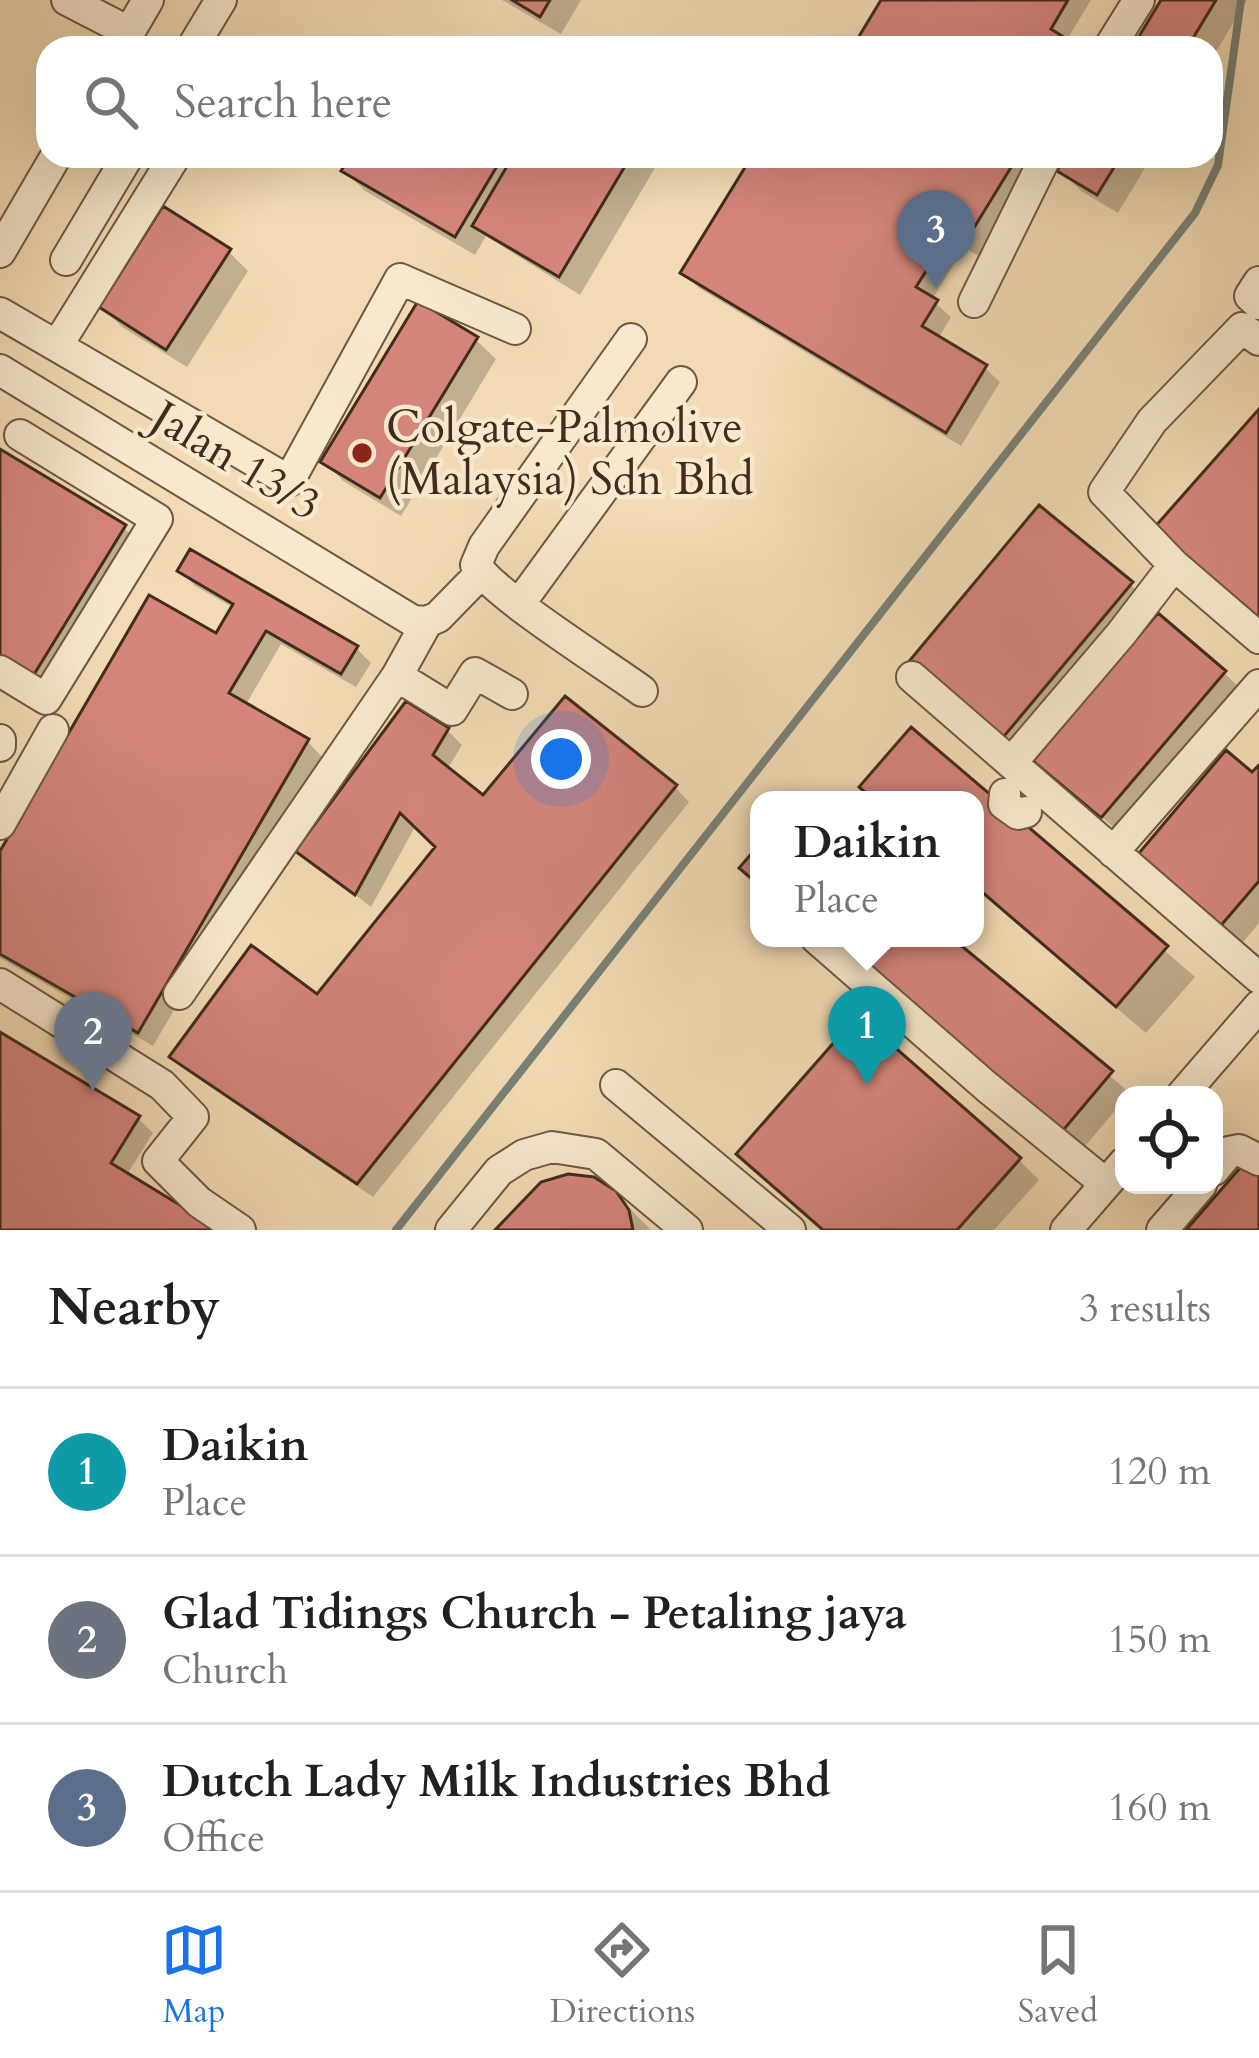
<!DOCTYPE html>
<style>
:root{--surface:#fff;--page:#f6f6f6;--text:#202124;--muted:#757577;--line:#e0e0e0;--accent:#1a73e8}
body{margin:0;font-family:Cardo,serif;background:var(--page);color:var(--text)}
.controls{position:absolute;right:36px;bottom:36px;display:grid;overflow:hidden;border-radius:24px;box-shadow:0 12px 48px #0002}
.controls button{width:108px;height:108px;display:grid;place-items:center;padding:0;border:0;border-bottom:3px solid var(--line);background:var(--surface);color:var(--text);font:60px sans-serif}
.you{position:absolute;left:561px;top:759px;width:42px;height:42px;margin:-30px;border:9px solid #fff;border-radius:50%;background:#1a73e8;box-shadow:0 0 0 18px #1a73e833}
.badge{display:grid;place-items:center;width:78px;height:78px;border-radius:50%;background:var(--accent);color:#fff;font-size:39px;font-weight:700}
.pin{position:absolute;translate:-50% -99px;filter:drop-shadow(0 3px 6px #0008)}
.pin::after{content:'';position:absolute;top:63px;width:42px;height:36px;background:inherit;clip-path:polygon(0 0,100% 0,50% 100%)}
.popup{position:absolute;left:750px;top:791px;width:234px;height:156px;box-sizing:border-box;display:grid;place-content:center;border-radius:24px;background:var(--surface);filter:drop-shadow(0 3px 9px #0005);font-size:39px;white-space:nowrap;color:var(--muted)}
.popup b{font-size:45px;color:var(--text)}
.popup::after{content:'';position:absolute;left:50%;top:100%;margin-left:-24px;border:24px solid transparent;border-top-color:var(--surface)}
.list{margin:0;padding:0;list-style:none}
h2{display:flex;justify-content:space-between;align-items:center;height:156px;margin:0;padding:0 48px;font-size:51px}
h2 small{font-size:39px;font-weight:400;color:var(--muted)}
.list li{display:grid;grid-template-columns:78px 1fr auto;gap:36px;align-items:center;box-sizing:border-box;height:168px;padding:0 48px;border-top:3px solid var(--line)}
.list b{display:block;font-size:45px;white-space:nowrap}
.list p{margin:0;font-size:39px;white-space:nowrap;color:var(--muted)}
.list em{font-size:39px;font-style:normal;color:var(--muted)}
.icon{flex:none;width:66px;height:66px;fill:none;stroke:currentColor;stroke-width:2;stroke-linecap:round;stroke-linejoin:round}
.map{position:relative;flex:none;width:1259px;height:1230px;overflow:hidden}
.search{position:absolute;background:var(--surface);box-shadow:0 12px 48px #0002;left:36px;right:36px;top:36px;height:132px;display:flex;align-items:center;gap:30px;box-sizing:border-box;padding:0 42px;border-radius:36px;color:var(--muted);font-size:45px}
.sheet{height:660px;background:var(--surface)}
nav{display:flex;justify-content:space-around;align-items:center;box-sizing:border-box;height:168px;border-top:3px solid var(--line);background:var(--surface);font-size:33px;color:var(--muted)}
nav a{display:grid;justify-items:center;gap:6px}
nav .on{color:var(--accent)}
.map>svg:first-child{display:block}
.shadow{fill:#0003}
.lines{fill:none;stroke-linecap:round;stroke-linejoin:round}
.stream{stroke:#788177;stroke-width:8}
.building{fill:#d4857c;stroke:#432b1d;stroke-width:3}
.minor-casing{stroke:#6f5743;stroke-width:34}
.minor{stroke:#f7e8ce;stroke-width:30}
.poi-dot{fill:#8f2418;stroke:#f7e8ce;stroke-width:4.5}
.labels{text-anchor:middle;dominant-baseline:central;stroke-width:9;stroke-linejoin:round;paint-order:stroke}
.poi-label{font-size:45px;fill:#432b1d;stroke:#f7e8ce;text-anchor:start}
.street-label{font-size:45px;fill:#432b1d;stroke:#f7e8ce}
</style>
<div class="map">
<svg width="1259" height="1230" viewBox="0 0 1259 1230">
<rect width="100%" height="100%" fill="#f2dbb4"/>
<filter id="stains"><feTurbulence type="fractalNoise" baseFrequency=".00167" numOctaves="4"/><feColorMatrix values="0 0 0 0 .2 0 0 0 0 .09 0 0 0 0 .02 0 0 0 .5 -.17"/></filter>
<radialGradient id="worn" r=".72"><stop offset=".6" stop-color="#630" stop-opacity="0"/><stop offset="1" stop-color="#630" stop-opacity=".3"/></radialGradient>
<path class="shadow" d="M502,0H581L561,34Z
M885,0H1091L1065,43L1070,48H855Z
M1165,0H1247L1211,60V48H1136Z
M354,156H421L429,161L432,156H499L511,166L517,156H662L580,295L486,236L475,255L365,191L345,171Z
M756,156H1042L980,257L964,247L932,300L951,317L938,339L985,368L1000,382L961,446L699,288L684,273Z
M1070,156H1152L1118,213L1081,191L1061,171Z
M229,252L248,271L187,367L122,327L102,307Z
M419,305L476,340L496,359L401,516L343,481L324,461Z
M0,452L124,528L143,547L53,693L0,661Z
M180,571L356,648L371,663L356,687L281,644L245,706L308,742L322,757L153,1046L0,958V857L217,637L234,608L195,586Z
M1131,585L1150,604L1021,759L930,684Z
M1224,673L1239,687L1117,830L1051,775Z
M447,730L462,745L447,770L483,799L675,787L689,802L373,1197L187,1071L173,1057L318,998L439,847L416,825L371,907L299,851Z
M912,731L1195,977L1146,1033L975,887V800H876Z
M1259,769V923L1239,947L1158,879Z
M823,938H948L1130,1093L1124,1095V1100L1081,1151Z
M0,1036L138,1118L153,1133L126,1176L0,1230Z
M1019,1160L1039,1180L994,1230H825Z
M615,1194L651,1230H499Z"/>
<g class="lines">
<path class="stream" d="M396,1230L1195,213L1218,165L1241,0"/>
</g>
<path class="building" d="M512,0H550L540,17Z
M881,0H1068L1051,29L1062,36L1054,48H852Z
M1161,0H1216L1187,48H1132Z
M350,156L428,157L503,156L455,237L341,171Z
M513,156H631L559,277L472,226Z
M752,156H1018L964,244L949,235L916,287L938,300L922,326L987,365L946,433L680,273Z
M1066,156H1121L1097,195L1057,171Z
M163,206L231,249L166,350L99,307Z
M418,301L478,337L380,498L320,462Z
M1259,409V620L1153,529Z
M0,449L126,525L33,676L0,656Z
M1039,505L1133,582L1000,741L906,665Z
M190,549L358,646L341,674L266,631L229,693L309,739L138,1033L0,954V851L149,595L216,633L233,604L177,571Z
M1158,613L1226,671L1101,818L1033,761Z
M565,696L677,785L357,1184L169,1057L251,945L317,994L435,847L400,813L355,895L295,851L406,701L449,728L433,755L483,795Z
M911,727L1168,946L1116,1007L975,886V800H874L859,787Z
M1226,750L1252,772L1259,765V881L1218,929L1134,859Z
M759,845V885L739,868Z
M823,938H952L1113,1071L1060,1134Z
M858,1015L1021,1158L957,1230H823L736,1154Z
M0,1032L140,1116L111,1163L221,1230H0Z
M1247,1160L1259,1170V1230H1186Z
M568,1174L594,1177L616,1191L629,1210L633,1230H495L541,1182Z"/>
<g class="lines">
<g class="minor-casing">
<path id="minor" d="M67,0L129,32
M120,48L148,0
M192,48L221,0
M1109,48L1139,0
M0,252L56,156
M66,260L128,156
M1259,282L1250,296L1259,304
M974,302L1046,156
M0,313L289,481L400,279L515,329
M631,339L484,546L476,565C493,594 608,666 642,691
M1259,340L1242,328L1152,421L1104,492L1174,565L1259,638
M57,346L175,156
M0,370L413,621L427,622
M520,603L681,382
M0,671L46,699L157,519L20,435
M397,676L427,622L438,617L481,573
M912,677L1259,978
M0,740V746
M1011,763L1121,634L1174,565
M1005,794L1004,804L1018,814L1026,812
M0,824L53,730
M1113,852L1259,685
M816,938L987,1087L1106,1184
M0,984L162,1085L193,1117L158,1161L199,1202L240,1230
M179,994L397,676L452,710L475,673L512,694
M616,1085L790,1230
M1182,1095L1259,1006
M1214,1170L1229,1152L1239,1150L1259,1160
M451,1230L499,1171L524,1155L552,1147L596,1154L687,1230
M1066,1230L1124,1163
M1162,1230L1201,1185"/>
</g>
<use href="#minor" class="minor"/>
</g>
<circle class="poi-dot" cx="362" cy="453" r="12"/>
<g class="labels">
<g class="poi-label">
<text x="386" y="427">Colgate-Palmolive<tspan x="386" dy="52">(Malaysia) Sdn Bhd</tspan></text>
</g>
<g class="street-label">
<text transform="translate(236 461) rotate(31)">Jalan 13/3</text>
</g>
</g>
<rect width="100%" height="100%" filter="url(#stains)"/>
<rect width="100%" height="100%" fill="url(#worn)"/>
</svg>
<div class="controls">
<button><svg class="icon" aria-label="locate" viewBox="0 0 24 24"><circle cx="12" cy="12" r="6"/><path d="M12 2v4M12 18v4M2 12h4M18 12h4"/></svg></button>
</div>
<div class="you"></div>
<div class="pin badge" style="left:867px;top:1085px;background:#0f9aa8">1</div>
<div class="popup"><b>Daikin</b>Place</div>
<div class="pin badge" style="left:93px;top:1091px;background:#6b7280">2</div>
<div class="pin badge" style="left:936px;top:289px;background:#5c6f8a">3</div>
<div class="search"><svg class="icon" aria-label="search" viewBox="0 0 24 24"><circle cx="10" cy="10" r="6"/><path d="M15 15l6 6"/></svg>Search here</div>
</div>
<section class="sheet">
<h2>Nearby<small>3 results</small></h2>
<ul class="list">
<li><span class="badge" style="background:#0f9aa8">1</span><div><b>Daikin</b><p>Place</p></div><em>120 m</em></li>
<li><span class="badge" style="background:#6b7280">2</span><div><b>Glad Tidings Church - Petaling jaya</b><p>Church</p></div><em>150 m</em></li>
<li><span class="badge" style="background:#5c6f8a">3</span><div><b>Dutch Lady Milk Industries Bhd</b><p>Office</p></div><em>160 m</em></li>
</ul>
</section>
<nav>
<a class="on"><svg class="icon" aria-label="map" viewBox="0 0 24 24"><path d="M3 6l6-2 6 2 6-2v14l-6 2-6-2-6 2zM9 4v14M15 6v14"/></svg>Map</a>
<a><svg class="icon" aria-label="directions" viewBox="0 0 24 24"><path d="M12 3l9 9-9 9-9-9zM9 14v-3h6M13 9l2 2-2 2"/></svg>Directions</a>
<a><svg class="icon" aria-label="saved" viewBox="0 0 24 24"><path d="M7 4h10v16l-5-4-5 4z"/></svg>Saved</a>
</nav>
